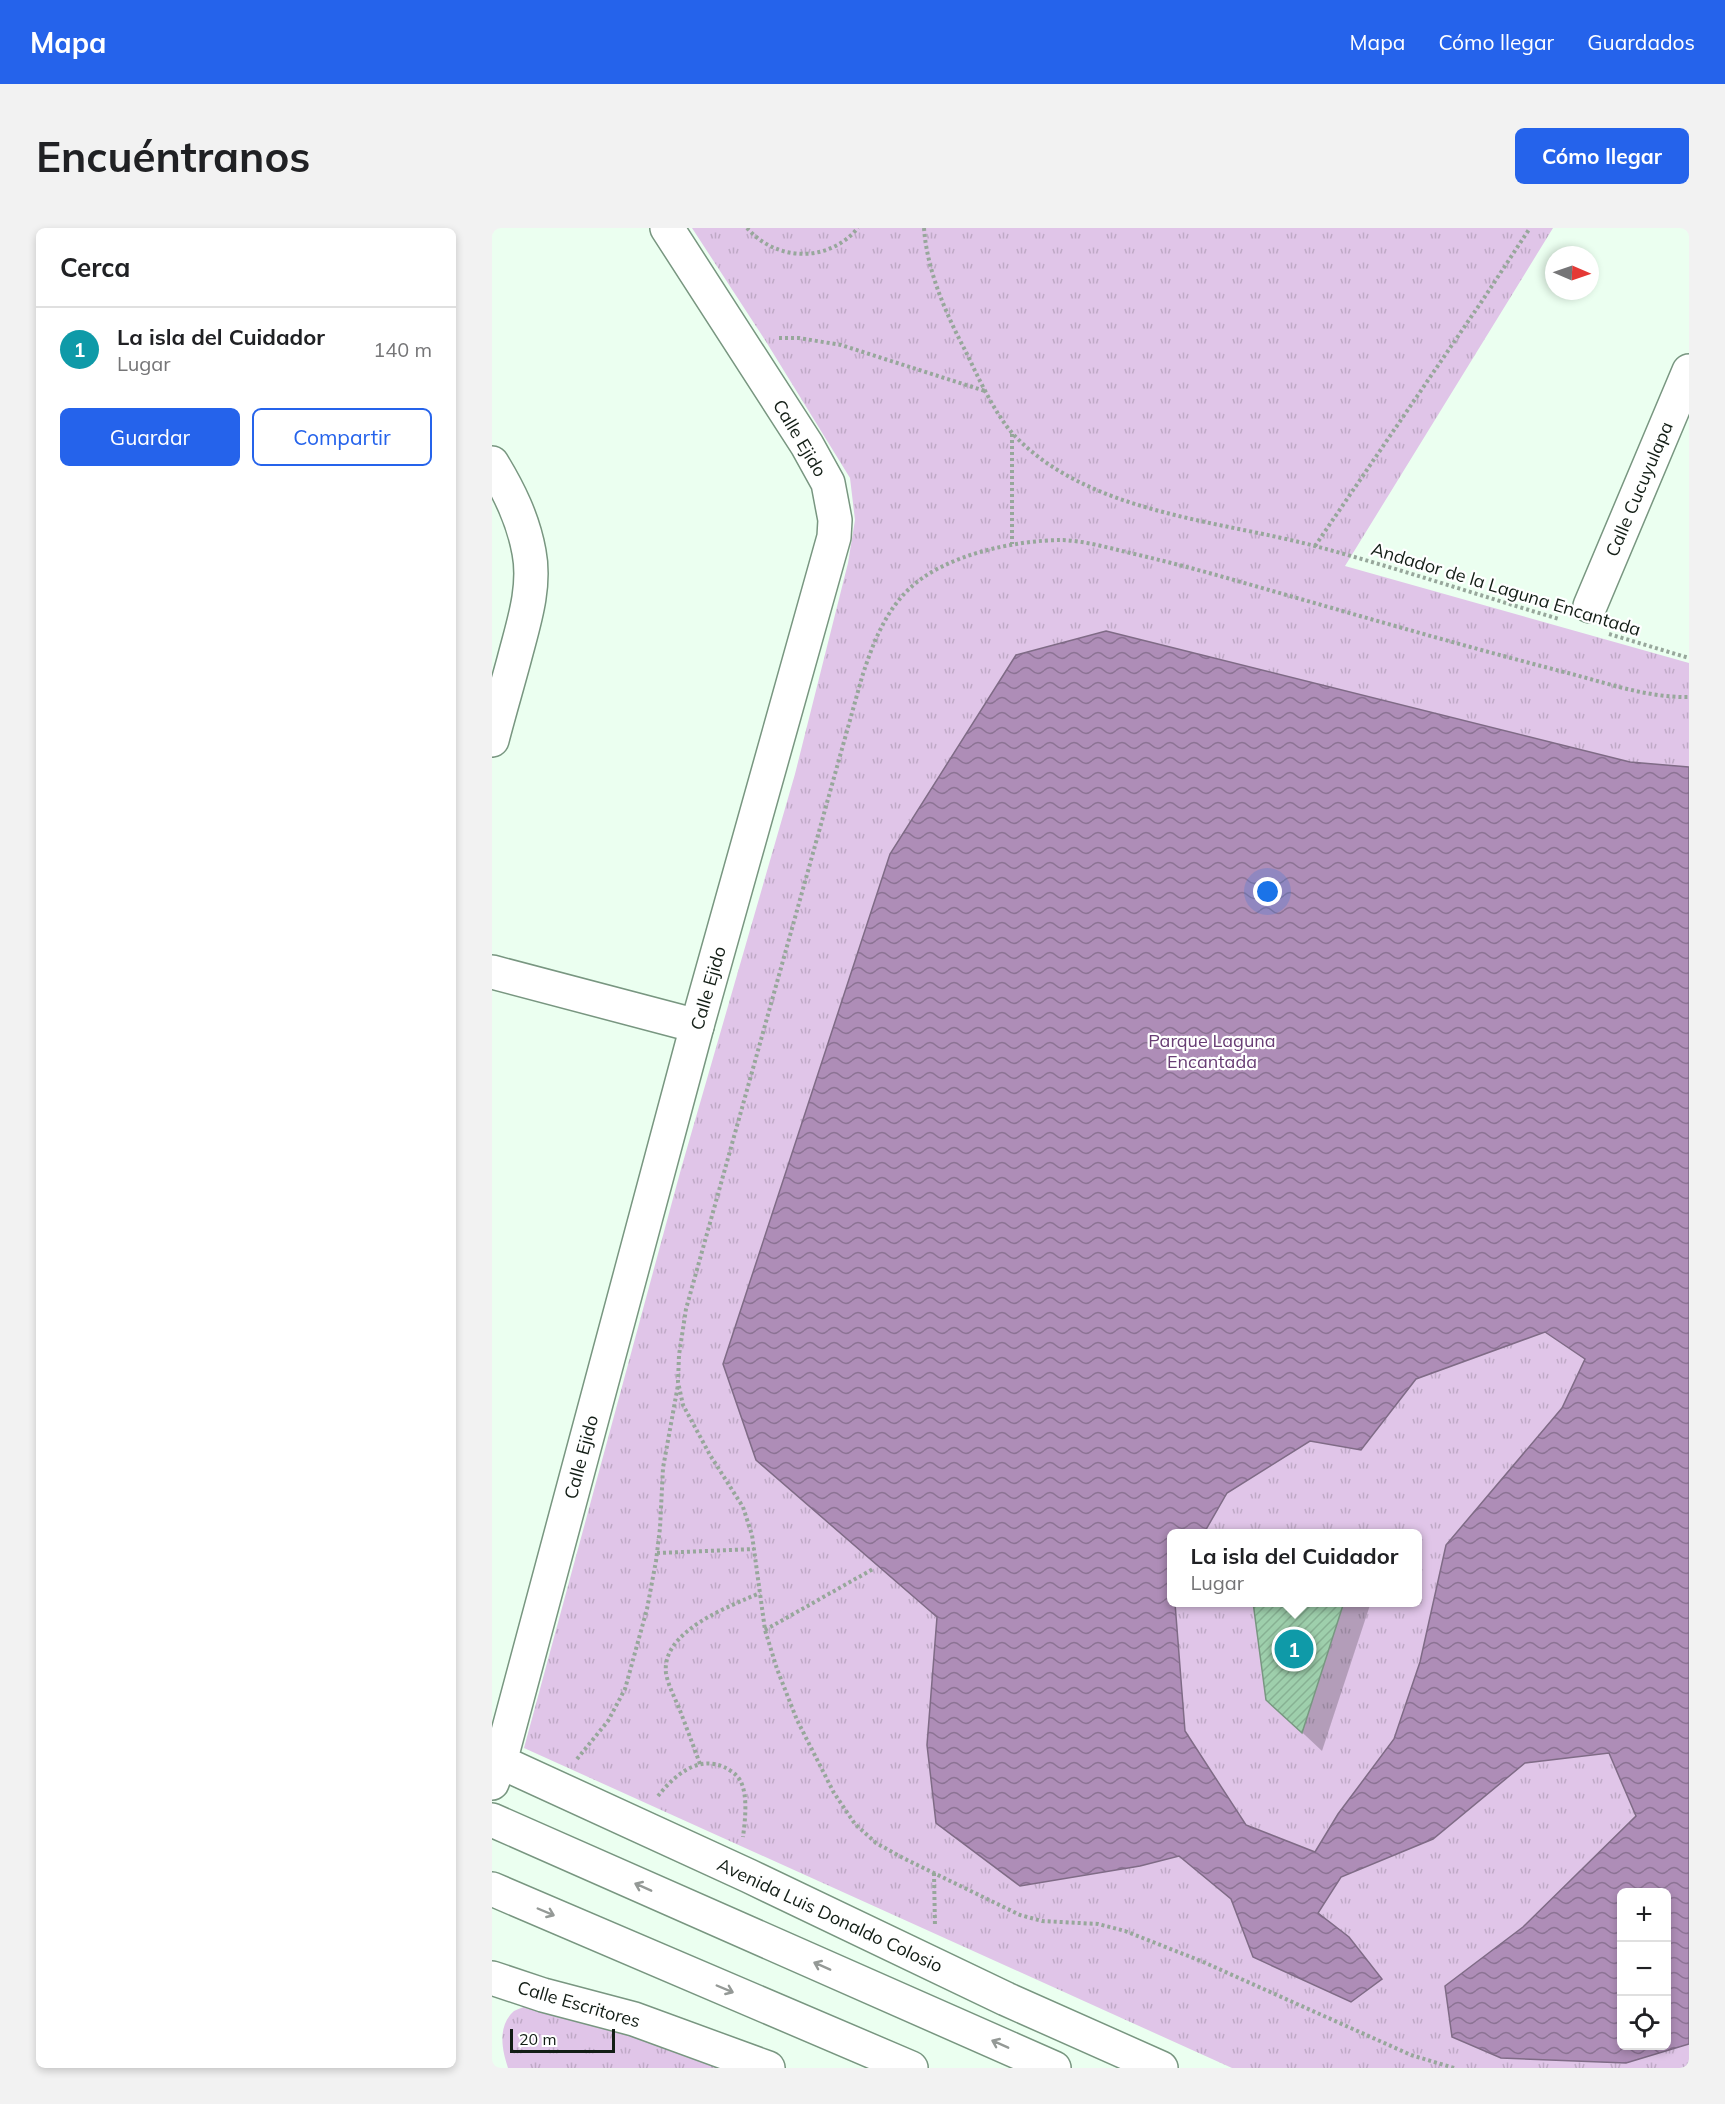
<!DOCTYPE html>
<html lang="es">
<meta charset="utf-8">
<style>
:root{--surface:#fff;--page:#f2f2f2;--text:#202124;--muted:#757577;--line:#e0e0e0;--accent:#2563eb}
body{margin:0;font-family:Mulish,sans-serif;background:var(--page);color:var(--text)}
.controls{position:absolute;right:18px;bottom:18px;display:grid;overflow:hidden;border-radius:9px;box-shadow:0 3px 9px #0003}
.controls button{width:54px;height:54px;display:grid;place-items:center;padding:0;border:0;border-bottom:2px solid var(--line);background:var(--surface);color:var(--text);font:30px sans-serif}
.compass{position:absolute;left:1053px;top:18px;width:54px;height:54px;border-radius:50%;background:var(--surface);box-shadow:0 3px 9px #0003;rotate:92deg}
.scale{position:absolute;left:18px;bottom:15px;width:105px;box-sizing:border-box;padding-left:6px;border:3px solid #121d15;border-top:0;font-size:16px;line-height:21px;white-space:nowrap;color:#121d15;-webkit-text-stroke:4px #fff;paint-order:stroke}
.you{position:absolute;left:776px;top:664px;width:21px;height:21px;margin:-15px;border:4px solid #fff;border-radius:50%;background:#1a73e8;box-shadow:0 0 0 9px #1a73e833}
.badge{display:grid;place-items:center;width:39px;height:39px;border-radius:50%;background:var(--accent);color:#fff;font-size:20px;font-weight:700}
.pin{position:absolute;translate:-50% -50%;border:3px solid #fff;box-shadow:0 2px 6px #0006}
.popup{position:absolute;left:675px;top:1301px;width:255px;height:78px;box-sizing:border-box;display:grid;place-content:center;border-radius:9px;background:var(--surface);filter:drop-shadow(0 2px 4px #0005);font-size:20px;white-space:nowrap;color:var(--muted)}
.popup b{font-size:22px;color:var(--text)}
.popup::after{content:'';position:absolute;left:50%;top:100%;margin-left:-12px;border:12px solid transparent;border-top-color:var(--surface)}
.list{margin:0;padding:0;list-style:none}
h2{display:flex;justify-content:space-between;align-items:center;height:78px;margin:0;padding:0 24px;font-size:26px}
h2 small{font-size:20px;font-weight:400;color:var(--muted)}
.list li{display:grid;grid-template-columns:39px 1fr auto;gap:18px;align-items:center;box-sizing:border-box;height:84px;padding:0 24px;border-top:2px solid var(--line)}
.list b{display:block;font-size:22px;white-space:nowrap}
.list p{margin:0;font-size:20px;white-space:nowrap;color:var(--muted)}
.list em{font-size:20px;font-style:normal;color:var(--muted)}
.actions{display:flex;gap:12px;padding:18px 24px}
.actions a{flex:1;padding:14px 0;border:2px solid var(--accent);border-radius:9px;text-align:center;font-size:21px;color:var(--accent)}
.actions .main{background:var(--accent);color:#fff}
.icon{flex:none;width:33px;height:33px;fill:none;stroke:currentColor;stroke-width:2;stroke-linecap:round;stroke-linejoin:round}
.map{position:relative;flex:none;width:1197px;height:1840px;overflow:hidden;border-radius:9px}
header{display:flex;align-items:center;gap:36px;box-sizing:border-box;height:84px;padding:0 30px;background:var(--accent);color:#fff}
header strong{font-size:28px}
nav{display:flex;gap:33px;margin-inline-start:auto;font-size:21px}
.intro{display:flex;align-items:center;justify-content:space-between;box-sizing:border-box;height:144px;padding:0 36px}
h1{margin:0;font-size:42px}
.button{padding:15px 27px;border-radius:9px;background:var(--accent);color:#fff;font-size:21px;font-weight:700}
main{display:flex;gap:36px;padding:0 36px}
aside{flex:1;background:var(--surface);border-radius:9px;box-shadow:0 3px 9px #0003}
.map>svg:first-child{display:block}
.park{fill:url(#park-tufts);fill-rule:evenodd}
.water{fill:url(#water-waves);stroke:#7f6b86;stroke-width:1.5;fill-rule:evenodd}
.shadow{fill:#0003}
.building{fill:url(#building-hatch);stroke:#789781;stroke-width:1.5}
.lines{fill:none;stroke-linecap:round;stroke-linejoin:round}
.minor-casing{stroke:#789680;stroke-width:36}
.tertiary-casing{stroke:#789680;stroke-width:36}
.primary-casing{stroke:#789680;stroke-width:36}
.path{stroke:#97a79b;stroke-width:4;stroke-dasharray:3 3;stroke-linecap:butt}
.minor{stroke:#fff;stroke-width:33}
.tertiary{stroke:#fff;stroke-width:33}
.primary{stroke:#fff;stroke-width:33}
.oneway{stroke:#949996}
.labels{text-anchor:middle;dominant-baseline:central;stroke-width:4.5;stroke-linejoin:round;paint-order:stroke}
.street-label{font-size:18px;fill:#121d15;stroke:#fff}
.park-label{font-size:18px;fill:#683d74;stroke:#fff}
</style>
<header>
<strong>Mapa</strong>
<nav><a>Mapa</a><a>Cómo llegar</a><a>Guardados</a></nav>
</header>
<div class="intro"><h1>Encuéntranos</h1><a class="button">Cómo llegar</a></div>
<main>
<aside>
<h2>Cerca<small></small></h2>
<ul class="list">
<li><span class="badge" style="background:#0f9aa8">1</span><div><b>La isla del Cuidador</b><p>Lugar</p></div><em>140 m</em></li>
</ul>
<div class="actions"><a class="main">Guardar</a><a>Compartir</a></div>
</aside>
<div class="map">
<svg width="1197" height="1840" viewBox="0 0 1197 1840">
<defs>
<pattern id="park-tufts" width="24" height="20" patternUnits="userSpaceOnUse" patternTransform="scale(1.5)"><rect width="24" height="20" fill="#e0c5e8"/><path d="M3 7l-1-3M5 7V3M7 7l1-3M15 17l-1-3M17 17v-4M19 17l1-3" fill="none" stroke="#bfa9c6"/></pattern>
<pattern id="water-waves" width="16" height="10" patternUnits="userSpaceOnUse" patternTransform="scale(1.5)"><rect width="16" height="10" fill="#ae8db7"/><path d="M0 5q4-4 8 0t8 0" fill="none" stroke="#8c7394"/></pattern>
<pattern id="building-hatch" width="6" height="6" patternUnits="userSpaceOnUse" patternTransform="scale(1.5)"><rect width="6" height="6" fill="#9ecfac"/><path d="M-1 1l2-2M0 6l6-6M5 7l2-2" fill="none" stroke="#87b193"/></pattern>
</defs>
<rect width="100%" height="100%" fill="#ebfff0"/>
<path class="park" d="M200,0H1061L853,338L1197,435V1840H740L32,1520L189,941L303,546L356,335L363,292L358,250L273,112ZM679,1306H925V1374H679ZM1130,1664H1174V1818H1130Z
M36,1777L172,1816L231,1840H16C10,1822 5,1798 22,1783C26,1781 32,1779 36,1777Z"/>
<path class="water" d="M614,403L1138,534L1197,539V1816L1134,1835L1009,1830L960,1809L953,1758L1031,1699L1144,1588L1117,1525L1033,1535L941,1611L849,1649L826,1685L857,1709L890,1751L859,1774L761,1729L739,1671L687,1628L648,1638L528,1658L444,1595L435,1517L445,1389L264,1232L231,1136L398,626L524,427ZM1053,1104L1093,1131L1070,1180L954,1317L928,1434L902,1511L846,1586L823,1624L754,1597L693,1503L683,1375L679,1374V1306L712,1305L735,1265L818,1213L869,1222L924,1151ZM1130,1664H1174V1818H1130Z"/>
<path class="shadow" d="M762,1374H879L830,1523L797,1492Z"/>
<path class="building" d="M761,1374H852L810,1505L774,1472Z"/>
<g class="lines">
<g class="minor-casing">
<path id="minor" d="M0,235C17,263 31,291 37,324C44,360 31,397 22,432C15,458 7,485 0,512
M1098,378L1197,143
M0,744L205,798"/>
</g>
<g class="tertiary-casing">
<path id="tertiary" d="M0,1530L257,1648L514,1771L669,1840
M0,1555L8,1534L205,798L342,309L343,292L336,255L315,217L175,0
M0,1750L51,1767L142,1791L276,1840"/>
</g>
<g class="primary-casing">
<path id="primary" d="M0,1592L562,1840
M0,1661L419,1840"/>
</g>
<path class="path" d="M255,0C285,34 336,35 366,0
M432,0C435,43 454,86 474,124C486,149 503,186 521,206C595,285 725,292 823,318C905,340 986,367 1067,391
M287,110H307L349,117L493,163
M520,206V316
M823,318L990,73L1038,0
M1117,406L1197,430
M165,1325L262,1321
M273,1402L381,1341
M85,1531L116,1493L133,1461L155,1381L164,1333L168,1300L171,1240L186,1157
M208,1536C201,1517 194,1498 187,1480C182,1468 176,1457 174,1445C169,1403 238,1378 268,1365
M166,1568C182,1548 205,1527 232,1539C238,1542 246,1547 249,1554C256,1569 253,1593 251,1609
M442,1645L443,1699
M962,1840L919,1827L709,1733L633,1703L606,1696L550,1693L528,1687L411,1630L384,1615L363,1596L342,1565L305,1492L285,1441L273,1402L260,1307L251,1279L218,1227L191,1177L186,1154L187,1127L194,1081L370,449C380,418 392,385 417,361C452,327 523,312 571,312C592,313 614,319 634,324C673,333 711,343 749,354C858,385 967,417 1076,445C1115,455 1156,470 1197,469"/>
<use href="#minor" class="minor"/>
<use href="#tertiary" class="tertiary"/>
<use href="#primary" class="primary"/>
</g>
<defs><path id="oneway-shaft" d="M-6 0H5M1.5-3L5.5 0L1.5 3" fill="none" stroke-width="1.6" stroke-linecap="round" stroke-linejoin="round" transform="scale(1.5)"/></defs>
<g class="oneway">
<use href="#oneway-shaft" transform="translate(151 1659) rotate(-156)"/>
<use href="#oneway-shaft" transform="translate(54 1684) rotate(23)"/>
<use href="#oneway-shaft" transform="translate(330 1738) rotate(-156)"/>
<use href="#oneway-shaft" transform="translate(233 1761) rotate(23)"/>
<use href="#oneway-shaft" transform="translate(508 1816) rotate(-156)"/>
</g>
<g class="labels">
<g class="street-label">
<text transform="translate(308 210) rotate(59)">Calle Ejido</text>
<text transform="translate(1147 261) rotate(-67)">Calle Cucuyulapa</text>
<text transform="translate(1014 361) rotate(17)">Andador de la Laguna Encantada</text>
<text transform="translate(216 760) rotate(-74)">Calle Ejido</text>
<text transform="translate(89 1229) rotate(-75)">Calle Ejido</text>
<text transform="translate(338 1687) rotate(25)">Avenida Luis Donaldo Colosio</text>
<text transform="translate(87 1776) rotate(16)">Calle Escritores</text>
</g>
<g class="park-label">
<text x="720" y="812">Parque Laguna<tspan x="720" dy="21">Encantada</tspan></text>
</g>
</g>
</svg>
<div class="controls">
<button>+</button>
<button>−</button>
<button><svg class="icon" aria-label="locate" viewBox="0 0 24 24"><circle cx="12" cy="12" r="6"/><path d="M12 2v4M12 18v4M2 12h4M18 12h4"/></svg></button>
</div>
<svg class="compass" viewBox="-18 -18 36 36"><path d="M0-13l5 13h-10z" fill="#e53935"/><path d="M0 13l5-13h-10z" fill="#757577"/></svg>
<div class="scale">20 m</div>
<div class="you"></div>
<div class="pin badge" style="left:802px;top:1421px;background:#0f9aa8">1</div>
<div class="popup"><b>La isla del Cuidador</b>Lugar</div>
</div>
</main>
